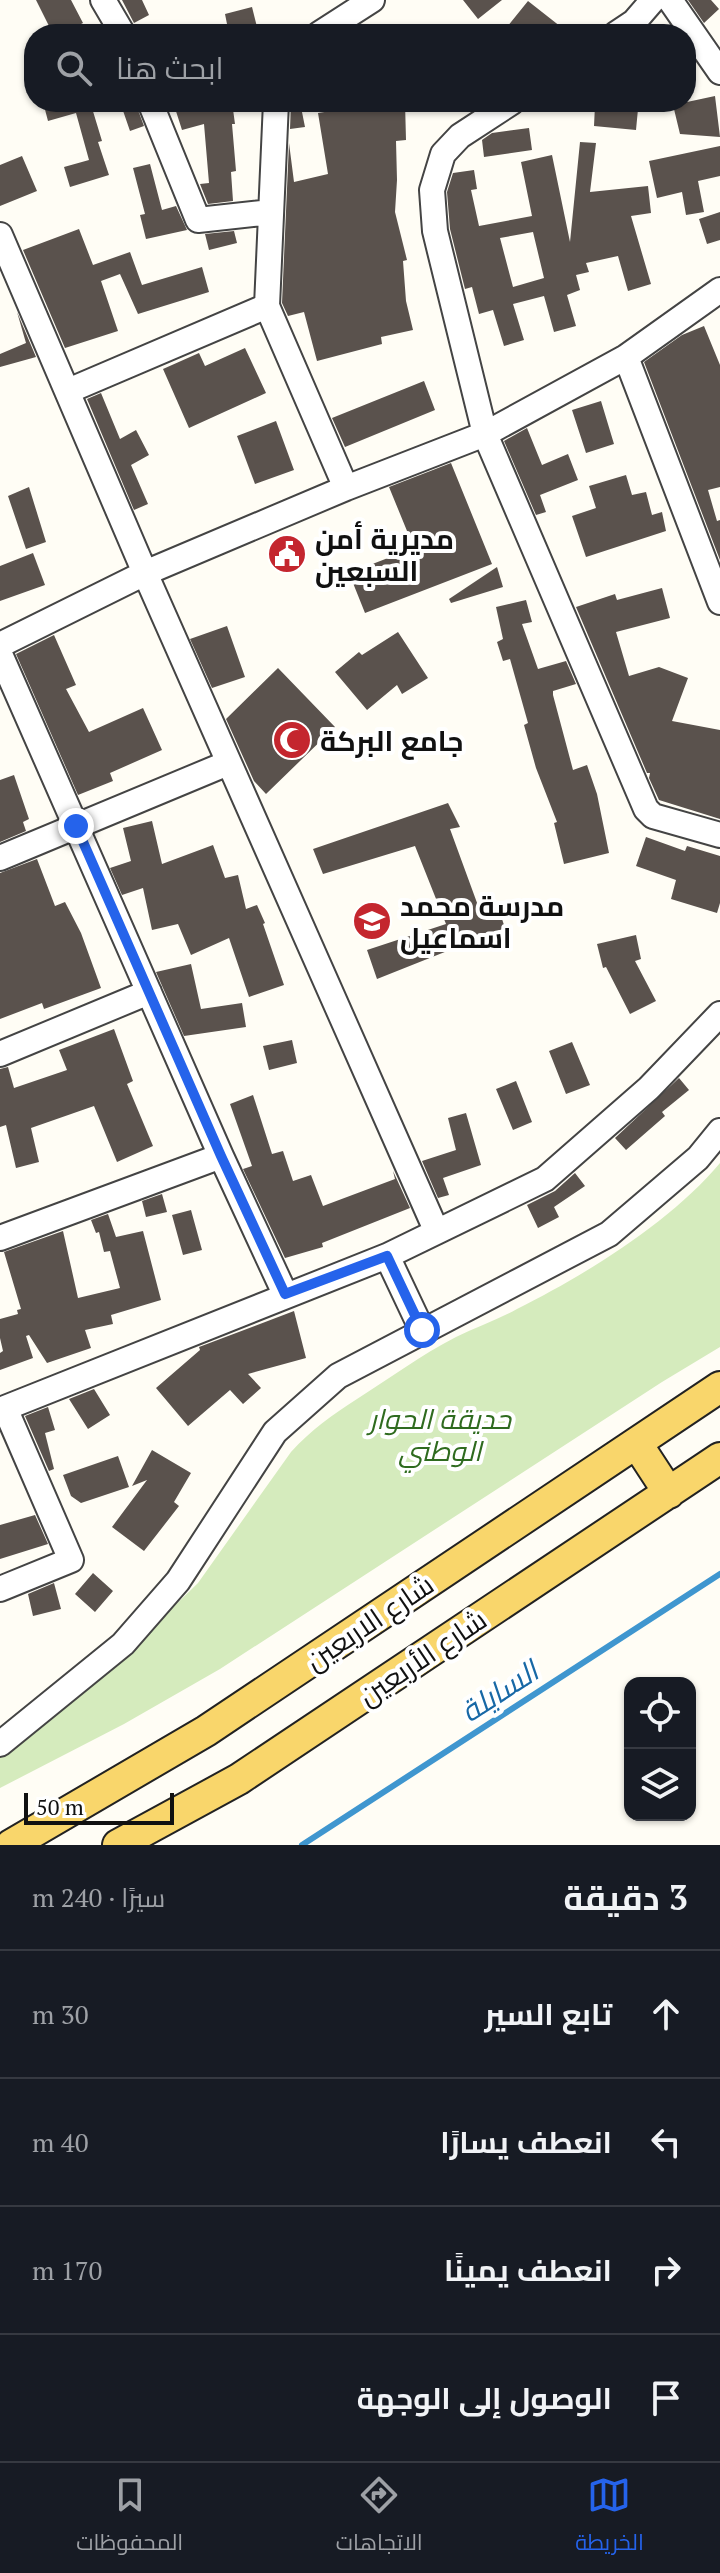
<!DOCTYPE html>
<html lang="ar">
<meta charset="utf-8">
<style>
:root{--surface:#171b24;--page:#242831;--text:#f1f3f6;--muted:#9ea1a6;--line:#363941;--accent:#2563eb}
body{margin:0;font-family:"PT Serif",Cairo,serif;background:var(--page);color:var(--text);direction:rtl}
.controls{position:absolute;right:24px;bottom:24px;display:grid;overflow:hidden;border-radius:16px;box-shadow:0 2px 6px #0004}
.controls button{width:72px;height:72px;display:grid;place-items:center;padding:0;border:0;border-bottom:2px solid var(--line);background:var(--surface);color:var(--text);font:40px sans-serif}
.scale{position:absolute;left:24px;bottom:20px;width:150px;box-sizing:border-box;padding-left:8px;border:4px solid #111;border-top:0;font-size:22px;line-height:28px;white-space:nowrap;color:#111;-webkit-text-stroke:6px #fff;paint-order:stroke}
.stop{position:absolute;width:24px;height:24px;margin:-18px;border:6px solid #2563eb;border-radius:50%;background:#fff}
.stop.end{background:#2563eb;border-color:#fff;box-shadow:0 2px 8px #0008}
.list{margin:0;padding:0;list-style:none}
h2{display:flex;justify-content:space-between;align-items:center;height:104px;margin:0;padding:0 32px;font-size:34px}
h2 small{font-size:26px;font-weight:400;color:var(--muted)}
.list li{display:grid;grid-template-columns:52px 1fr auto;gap:24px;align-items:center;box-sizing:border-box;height:128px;padding:0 32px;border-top:2px solid var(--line)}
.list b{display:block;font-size:30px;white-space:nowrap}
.list em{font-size:26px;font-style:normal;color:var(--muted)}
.icon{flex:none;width:44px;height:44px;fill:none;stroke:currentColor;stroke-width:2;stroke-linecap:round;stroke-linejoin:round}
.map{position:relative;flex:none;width:720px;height:1845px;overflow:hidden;direction:ltr}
.search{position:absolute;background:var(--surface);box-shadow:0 2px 6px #0004;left:24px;right:24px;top:24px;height:88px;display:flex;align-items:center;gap:20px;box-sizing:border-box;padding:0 28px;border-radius:32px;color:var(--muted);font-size:30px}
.sheet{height:616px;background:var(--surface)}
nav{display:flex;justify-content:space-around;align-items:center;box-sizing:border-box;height:112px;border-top:2px solid var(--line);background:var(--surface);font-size:22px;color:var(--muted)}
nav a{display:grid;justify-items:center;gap:4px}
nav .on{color:var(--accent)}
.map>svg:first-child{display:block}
.green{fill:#d5ebbd}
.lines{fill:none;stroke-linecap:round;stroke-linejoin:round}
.stream{stroke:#3f96cf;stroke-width:6}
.building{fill:#5a524d;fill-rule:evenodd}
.minor-casing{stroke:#444;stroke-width:28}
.major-casing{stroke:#222;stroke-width:34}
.minor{stroke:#fff;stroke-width:24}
.major{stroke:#f9d66b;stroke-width:30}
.route{stroke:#2563eb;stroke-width:10}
.labels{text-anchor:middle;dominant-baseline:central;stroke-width:8;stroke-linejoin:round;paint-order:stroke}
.poi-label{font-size:28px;font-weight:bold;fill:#111;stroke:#fff;text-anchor:start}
.park-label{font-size:28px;font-style:italic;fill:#2f6b1f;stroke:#fff}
.street-label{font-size:28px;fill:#111;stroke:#fff}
.water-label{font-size:30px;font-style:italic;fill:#1768a6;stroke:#fff}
</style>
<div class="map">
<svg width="720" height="1845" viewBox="0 0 720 1845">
<rect width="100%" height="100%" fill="#fffdf5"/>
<path class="green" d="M720,1163V1347L662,1382L220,1669L124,1724L0,1788V1754L90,1688L198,1583L291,1452C311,1430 332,1415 357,1399C390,1378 421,1355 456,1337C476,1327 497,1320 517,1309C585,1275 671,1222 720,1163Z"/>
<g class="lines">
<path class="stream" d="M302,1845L720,1574"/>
</g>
<path class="building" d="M36,0H71L83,23L61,34H53Z
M122,0H142L149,15L134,23Z
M463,0H502L478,19Z
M688,0H711L719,9L704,23Z
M528,1L570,34H545L534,25L527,34H516L507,27Z
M252,7L258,31L229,34L225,14Z
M715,96L720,137L680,134L673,105Z
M43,102H97V107L92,108L102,141L98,142L109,175L70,187L64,167L89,160L76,113L48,121Z
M120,102H135L144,126L130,131Z
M183,102H232L235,124H232L236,171L231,172L233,201L208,204L200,184L209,183L204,124L182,130L174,105Z
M291,102H300L305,127L290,129Z
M349,102H405L406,140L396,141L397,180L395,212L407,260L403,261L406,301L413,330L381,337L382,344L317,361L304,312L288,316L282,303L289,143L294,182L328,174L318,113L350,108Z
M595,105L638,109L636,130L594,126Z
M529,128L532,150L484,157L482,140L492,133Z
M580,142L596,143L590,192L648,186L651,213L631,216L651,284L628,291L618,256L586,263L589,272L576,275L580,290L567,295L576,326L554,332L544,296L513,304L524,340L504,346L493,310L479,314L472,287L465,289L450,229L447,192L453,173L474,170L477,189L471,190L479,226L532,216L521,162L552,155L570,242ZM533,232L544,278L513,287L500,238Z
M720,146V176L698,181L704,212L686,215L682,192L657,198L649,161Z
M22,156L37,191L0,206V165Z
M150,164L162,210L176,206L187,230L146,239L140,215L145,214L133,168Z
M720,212V240L707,244L699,219Z
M79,229L93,265L130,252L142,285L202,267L209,292L138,314L120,274L101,281L118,331L65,348L23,250Z
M234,231L237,243L209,250L205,234Z
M17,312L36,357L0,367V354L26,343Z
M704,326L720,365V487L708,490L717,521L720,520V560L644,362L682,335Z
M245,348L266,393L189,428L163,369L199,353L205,366Z
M424,381L435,410L345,447L332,418Z
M101,393L120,439L136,430L149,455L131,465L148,504L134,510L87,399Z
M601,401L614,444L586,453L572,410Z
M276,421L294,470L255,484L237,436Z
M527,428L542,465L568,454L578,480L540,495L546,512L536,515L504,441Z
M451,463L492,564L365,613L349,573L414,548L389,487Z
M626,475L632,495L646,492L652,515L662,512L666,531L586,557L572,516L596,508L589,486Z
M29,487L46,542L26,549L8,496Z
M33,553L45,585L0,601V566Z
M497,567L503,587L451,603L449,599Z
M662,588L670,618L616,632L629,676L659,667L688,678L672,721L720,730V819L659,800L649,778L650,773H647L576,607L615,594L617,600Z
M526,600L532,622L522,624L538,669L566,661L576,684L553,691V695L573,770L587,765L597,794L609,853L564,864L554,823L557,822L536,768L524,725L528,723L510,659L503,661L497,642L503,639L496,607Z
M227,626L245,677L212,688L190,639Z
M398,632L428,678L402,694L397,685L367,710L335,672L359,652L362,655Z
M54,635L76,685L66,689L89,732L143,708L162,750L110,773L113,781L78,795L16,654Z
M278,668L335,727L266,794L254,781L226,719Z
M14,775L29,819L23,822L26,831L0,842V780Z
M448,803L460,827L450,829L480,911L498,907L505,928L377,979L367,950L446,924L415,846L323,874L313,849Z
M152,821L162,864L213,845L225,878L238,875L246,909L257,905L265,923L263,924L284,985L249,997L229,938L191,955L178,924L152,930L143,888L122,895L110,868L131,861L123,828Z
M646,837L685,851L687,846L720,856V903L717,913L671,899L676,880L636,866Z
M37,859L55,906L65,902L81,933L101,988L44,1009L42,1003L0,1019V873Z
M636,935L641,959L635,961L656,1001L630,1014L606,967L603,968L597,944Z
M191,964L201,1009L242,1003L246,1027L184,1036L156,972Z
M114,1029L133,1081L127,1084L153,1146L117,1162L94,1106L31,1128L39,1162L16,1168L6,1125L0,1127V1069L8,1067L14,1088L67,1070L59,1050Z
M292,1040L297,1063L269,1070L263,1046Z
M572,1042L590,1085L566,1094L549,1051Z
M679,1078L689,1090L662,1112L665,1116L626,1150L615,1138Z
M516,1081L532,1122L513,1130L496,1089Z
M253,1095L272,1154L283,1151L293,1181L311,1175L323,1206L395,1179L393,1171L410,1208L322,1243L323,1247L285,1258L243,1169L252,1166L230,1104Z
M466,1113L481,1165L443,1178L449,1195L438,1198L422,1161L456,1150L448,1118Z
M575,1173L585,1186L554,1207L559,1217L538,1228L527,1205L555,1191Z
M162,1194L167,1212L146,1217L142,1201Z
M191,1210L202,1250L183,1255L172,1215Z
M108,1214L116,1237L143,1231L161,1300L111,1315L113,1324L85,1330L91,1348L47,1363L29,1335L26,1336L33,1358L0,1370V1353L3,1351L0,1338V1319L18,1314L17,1310L21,1309L4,1252L63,1231L78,1298L120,1288L110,1251L104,1252L99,1232L96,1233L91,1220Z
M294,1311L306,1358L248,1374L261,1388L243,1404L230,1390L188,1426L156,1388L200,1350L199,1347Z
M94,1389L110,1415L88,1429L69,1399Z
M48,1407L55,1430L45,1433L54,1469L49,1471L25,1416Z
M152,1450L191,1473L174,1502L179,1506L144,1551L112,1527L147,1480L132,1486Z
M118,1456L129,1487L81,1503L71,1496L63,1475Z
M35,1515L48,1544L0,1559V1525Z
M93,1573L113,1591L95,1612L75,1594Z
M54,1583L61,1609L33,1616L28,1594Z"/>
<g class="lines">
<g class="minor-casing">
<path id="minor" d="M103,0L123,34
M670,0L720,72
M319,34L372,0
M616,34L634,22L653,0
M150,102L198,220L271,212
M276,102L267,306L346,488
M512,102L460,136L443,154L432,190L435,231L485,434L646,809L653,816L720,835
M0,235L145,573L436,1230
M626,357L720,602
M68,391L267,306
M0,645L145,573L346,488L485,434L626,357L720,290
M0,654L221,1156L285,1294
M0,858L228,763
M0,1054L149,992
M0,1238L221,1156
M387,1256L422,1330
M0,1410L387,1256L545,1179L649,1088L720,1014
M0,1589L71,1560L5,1408
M0,1744L123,1644L178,1581L275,1432L338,1376L609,1234L698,1158L720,1131"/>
</g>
<g class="major-casing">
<path id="major" d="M637,1444L669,1493
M11,1845L206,1731L720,1387
M118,1845L239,1779L720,1458"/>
</g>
<use href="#minor" class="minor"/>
<use href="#major" class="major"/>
</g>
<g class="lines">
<path class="route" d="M76,826L221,1156L285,1294L387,1256L422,1330"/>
</g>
<defs>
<g id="civic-disc" transform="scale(2)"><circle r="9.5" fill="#c4262e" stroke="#fff"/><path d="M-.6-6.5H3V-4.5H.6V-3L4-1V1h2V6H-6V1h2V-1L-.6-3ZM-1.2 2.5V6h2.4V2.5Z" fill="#fff"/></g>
<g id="mosque-disc" transform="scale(2)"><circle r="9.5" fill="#c4262e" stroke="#fff"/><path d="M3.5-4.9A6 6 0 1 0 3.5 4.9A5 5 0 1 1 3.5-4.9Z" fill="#fff"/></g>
<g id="school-disc" transform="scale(2)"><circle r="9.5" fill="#c4262e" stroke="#fff"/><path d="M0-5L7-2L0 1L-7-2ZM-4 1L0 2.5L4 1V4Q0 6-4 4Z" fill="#fff"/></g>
</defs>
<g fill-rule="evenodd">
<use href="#civic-disc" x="287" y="554"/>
<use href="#mosque-disc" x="292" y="740"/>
<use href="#school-disc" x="372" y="921"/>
</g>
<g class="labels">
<g class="poi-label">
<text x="315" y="538">مديرية أمن<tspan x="315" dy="32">السبعين</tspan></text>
<text x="320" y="740">جامع البركة</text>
<text x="400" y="905">مدرسة محمد<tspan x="400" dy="32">اسماعيل</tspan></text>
</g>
<g class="park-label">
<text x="440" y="1418">حديقة الحوار<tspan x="440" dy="32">الوطني</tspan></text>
</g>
<g class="street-label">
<text transform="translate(369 1622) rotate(-34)">شارع الاربعين</text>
<text transform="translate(422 1657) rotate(-34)">شارع الأربعين</text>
</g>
<g class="water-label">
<text transform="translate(499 1691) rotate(-33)">السايلة</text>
</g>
</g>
</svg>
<div class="controls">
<button><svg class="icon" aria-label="locate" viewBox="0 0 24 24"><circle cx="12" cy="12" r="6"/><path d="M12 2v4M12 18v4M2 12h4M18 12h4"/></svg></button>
<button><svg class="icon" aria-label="layers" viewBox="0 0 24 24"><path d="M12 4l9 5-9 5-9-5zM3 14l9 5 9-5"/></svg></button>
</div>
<div class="scale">50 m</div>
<div class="stop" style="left:422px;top:1330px"></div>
<div class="stop end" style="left:76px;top:826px"></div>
<div class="search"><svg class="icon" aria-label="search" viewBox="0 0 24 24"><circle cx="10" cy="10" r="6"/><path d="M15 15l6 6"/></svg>ابحث هنا</div>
</div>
<section class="sheet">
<h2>3 دقيقة<small>سيرًا · 240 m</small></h2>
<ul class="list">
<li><svg class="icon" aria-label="ahead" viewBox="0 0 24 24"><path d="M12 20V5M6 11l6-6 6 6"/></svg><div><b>تابع السير</b></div><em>30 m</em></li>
<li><svg class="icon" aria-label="left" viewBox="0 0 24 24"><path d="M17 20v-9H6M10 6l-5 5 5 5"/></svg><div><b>انعطف يسارًا</b></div><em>40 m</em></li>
<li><svg class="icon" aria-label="right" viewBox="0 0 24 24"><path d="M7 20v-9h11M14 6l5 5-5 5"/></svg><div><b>انعطف يمينًا</b></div><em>170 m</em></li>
<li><svg class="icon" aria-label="arrive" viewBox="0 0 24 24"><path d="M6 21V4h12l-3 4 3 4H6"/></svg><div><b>الوصول إلى الوجهة</b></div></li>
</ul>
</section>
<nav>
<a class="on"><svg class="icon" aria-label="map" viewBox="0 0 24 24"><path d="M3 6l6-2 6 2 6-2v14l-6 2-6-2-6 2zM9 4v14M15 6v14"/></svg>الخريطة</a>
<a><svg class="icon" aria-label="directions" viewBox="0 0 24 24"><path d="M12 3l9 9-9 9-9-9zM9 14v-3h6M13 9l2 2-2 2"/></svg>الاتجاهات</a>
<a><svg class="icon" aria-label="saved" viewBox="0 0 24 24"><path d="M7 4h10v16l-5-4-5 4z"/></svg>المحفوظات</a>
</nav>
